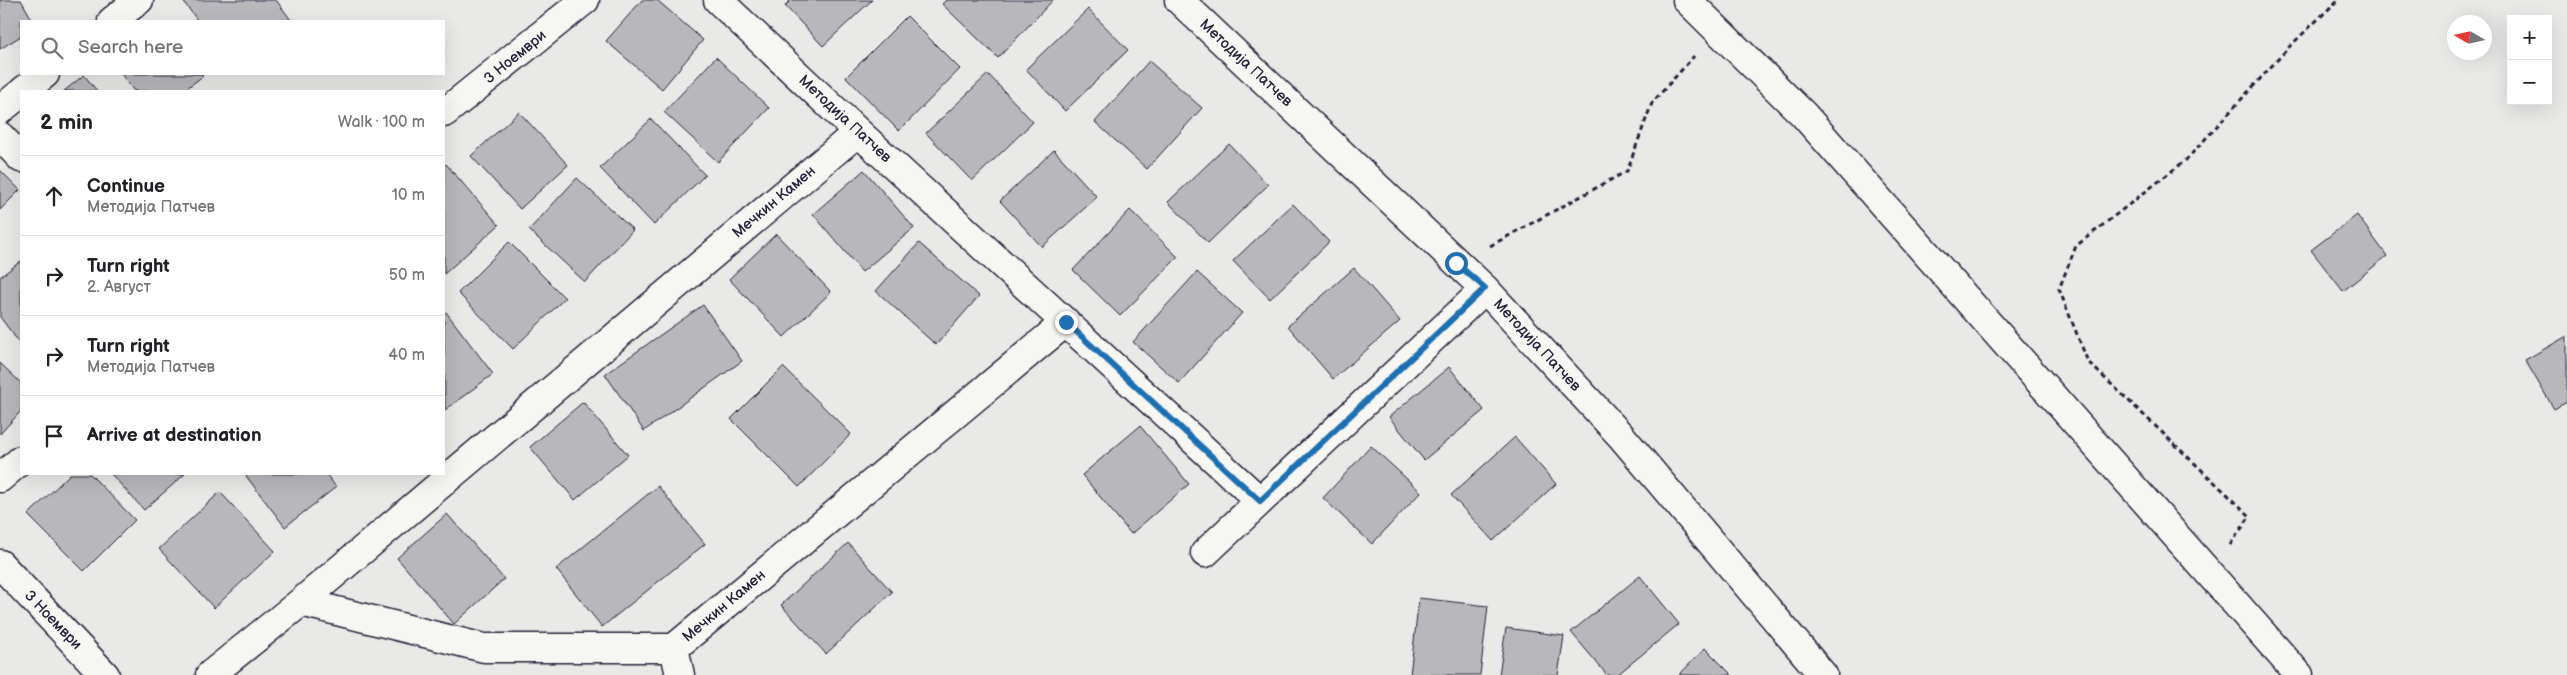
<!DOCTYPE html>
<meta charset="utf-8">
<style>
:root{--surface:#fff;--page:#f2f2f2;--text:#202124;--muted:#757577;--line:#e0e0e0}
body{margin:0;font-family:"Balsamiq Sans",sans-serif;background:var(--page);color:var(--text)}
.controls{position:absolute;right:15px;top:15px;display:grid;overflow:hidden;border-radius:0px;box-shadow:0 5px 20px #0002}
.controls button{width:45px;height:45px;display:grid;place-items:center;padding:0;border:0;border-bottom:1px solid var(--line);background:var(--surface);color:var(--text);font:25px sans-serif}
.compass{position:absolute;left:2447px;top:15px;width:45px;height:45px;border-radius:50%;background:var(--surface);box-shadow:0 5px 20px #0002;rotate:279deg}
.stop{position:absolute;width:15px;height:15px;margin:-11px;border:4px solid #1f6fb2;border-radius:50%;background:#fff}
.stop.end{background:#1f6fb2;border-color:#fff;box-shadow:0 1px 5px #0008}
.list{margin:0;padding:0;list-style:none}
h2{display:flex;justify-content:space-between;align-items:center;height:65px;margin:0;padding:0 20px;font-size:21px}
h2 small{font-size:16px;font-weight:400;color:var(--muted)}
.list li{display:grid;grid-template-columns:32px 1fr auto;gap:15px;align-items:center;box-sizing:border-box;height:80px;padding:0 20px;border-top:1px solid var(--line)}
.list b{display:block;font-size:19px;white-space:nowrap}
.list p{margin:0;font-size:16px;white-space:nowrap;color:var(--muted)}
.list em{font-size:16px;font-style:normal;color:var(--muted)}
.icon{flex:none;width:28px;height:28px;fill:none;stroke:currentColor;stroke-width:2;stroke-linecap:round;stroke-linejoin:round}
.map{position:relative;flex:none;width:2567px;height:675px;overflow:hidden}
.search{position:absolute;background:var(--surface);box-shadow:0 5px 20px #0002;left:20px;top:20px;width:425px;height:55px;display:flex;align-items:center;gap:12px;box-sizing:border-box;padding:0 18px;border-radius:0px;color:var(--muted);font-size:19px}
.panel{position:absolute;background:var(--surface);box-shadow:0 5px 20px #0002;left:20px;top:90px;width:425px;height:385px;border-radius:0px}
.map>svg:first-child{display:block}
.building{fill:#b8b8bc;stroke:#22223b}
.lines{fill:none;stroke-linecap:round;stroke-linejoin:round}
.street-casing{stroke:#22223b;stroke-width:31}
.primary-casing{stroke:#22223b;stroke-width:31}
.path{stroke:#22223b;stroke-width:3;stroke-dasharray:5 4;stroke-linecap:butt}
.street{stroke:#f6f6f2;stroke-width:28}
.primary{stroke:#f6f6f2;stroke-width:28}
.route{stroke:#1f6fb2;stroke-width:6}
.labels{text-anchor:middle;dominant-baseline:central;stroke-width:5;stroke-linejoin:round;paint-order:stroke}
.street-label{font-size:15px;fill:#22223b;stroke:#f6f6f2}
</style>
<div class="map">
<svg width="2567" height="675" viewBox="0 0 2567 675">
<rect width="100%" height="100%" fill="#e9e9e7"/>
<filter id="ink" filterUnits="userSpaceOnUse"><feTurbulence type="fractalNoise" baseFrequency=".02" numOctaves="2"/><feDisplacementMap in="SourceGraphic" scale="10" xChannelSelector="R" yChannelSelector="G"/><feConvolveMatrix kernelMatrix="1 2 1 2 8 2 1 2 1" color-interpolation-filters="sRGB"/></filter>
<g filter="url(#ink)">
<path class="building" d="M0,0H21L33,21H21V36L0,49Z
M182,0H276L291,20L198,21Z
M642,0H657L703,40L662,89L606,41Z
M791,0H872L823,46L785,6Z
M946,0H1053L998,58L942,4Z
M1088,9L1128,50L1065,111L1026,69Z
M907,16L960,69L899,131L846,77Z
M716,57L769,108L718,162L664,112Z
M1149,61L1202,108L1147,169L1095,122Z
M121,74H201L203,76L183,91H134Z
M988,74L1033,122L972,181L926,133Z
M84,75L97,91H64Z
M519,112L568,165L520,209L471,156Z
M651,119L705,175L654,225L600,168Z
M1229,144L1268,185L1208,243L1168,202Z
M1054,150L1097,197L1042,247L1000,201Z
M446,164L499,225L444,274V166Z
M0,170L20,190L0,210Z
M864,170L914,228L862,272L813,214Z
M577,178L633,230L585,282L529,230Z
M1293,204L1329,242L1270,299L1233,261Z
M1130,210L1178,257L1120,316L1073,270Z
M2357,215L2387,256L2343,291L2311,250Z
M776,234L831,292L784,337L729,279Z
M509,242L565,298L513,349L458,293Z
M919,243L979,296L936,345L876,291Z
M21,261V345L0,317V277Z
M1354,268L1400,321L1333,379L1288,326Z
M1197,272L1242,313L1179,383L1133,342Z
M703,305L742,361L644,431L605,374Z
M446,312L493,374L445,410L444,314Z
M2567,336V402L2554,409L2525,360Z
M0,363L21,383V411L0,434Z
M783,367L851,434L799,487L731,419Z
M1449,367L1484,410L1424,460L1389,417Z
M583,402L628,455L575,500L530,447Z
M1140,426L1189,484L1131,534L1082,475Z
M1515,437L1556,484L1493,541L1451,495Z
M1371,446L1421,492L1372,544L1323,498Z
M70,474H90L135,520L84,571L28,515Z
M111,474H185L144,510Z
M249,474H326L336,487L285,527L246,476Z
M658,486L705,544L602,627L556,569Z
M220,492L275,551L214,608L159,549Z
M447,514L504,579L454,624L397,558Z
M848,543L892,592L826,654L781,605Z
M1640,576L1679,624L1617,675H1607L1571,632Z
M1419,598L1488,606L1480,675H1410Z
M1506,628L1564,636L1558,675H1499Z
M1705,648L1732,675H1679Z"/>
<g class="lines">
<g class="street-casing">
<path id="street" d="M718,0L858,132L1260,501
M1179,0L1485,289L1622,437L1823,675
M112,21L139,0
M23,91L45,74
M0,110L21,93
M444,113L585,0
M0,136L21,158
M0,478L21,460
M1205,553L1485,289
M0,564L105,675
M301,602L484,648H674L1066,322
M674,648L680,675
M210,675L301,602L858,132"/>
</g>
<g class="primary-casing">
<path id="primary" d="M1687,0L1804,115L2299,675"/>
</g>
<path class="path" d="M1490,246L1627,171L1652,103L1694,56
M2230,545L2250,516L2088,362L2059,289L2076,246L2186,160L2290,46L2338,0"/>
<use href="#street" class="street"/>
<use href="#primary" class="primary"/>
</g>
</g>
<g class="lines" filter="url(#ink)">
<path class="route" d="M1066,322L1260,501L1485,288L1456,263"/>
</g>
<g class="labels">
<g class="street-label">
<text transform="translate(515 57) rotate(-39)">3 Ноември</text>
<text transform="translate(1246 63) rotate(43)">Методиjа Патчев</text>
<text transform="translate(845 119) rotate(43)">Методиjа Патчев</text>
<text transform="translate(774 202) rotate(-40)">Мечкин Камен</text>
<text transform="translate(1537 345) rotate(47)">Методиjа Патчев</text>
<text transform="translate(724 606) rotate(-40)">Мечкин Камен</text>
<text transform="translate(53 620) rotate(46)">3 Ноември</text>
</g>
</g>
</svg>
<div class="controls">
<button>+</button>
<button>−</button>
</div>
<svg class="compass" viewBox="-18 -18 36 36"><path d="M0-13l5 13h-10z" fill="#e53935"/><path d="M0 13l5-13h-10z" fill="#757577"/></svg>
<div class="stop" style="left:1456px;top:263px"></div>
<div class="stop end" style="left:1066px;top:322px"></div>
<div class="search"><svg class="icon" aria-label="search" viewBox="0 0 24 24"><circle cx="10" cy="10" r="6"/><path d="M15 15l6 6"/></svg>Search here</div>
<section class="panel">
<h2>2 min<small>Walk · 100 m</small></h2>
<ul class="list">
<li><svg class="icon" aria-label="ahead" viewBox="0 0 24 24"><path d="M12 20V5M6 11l6-6 6 6"/></svg><div><b>Continue</b><p>Методиjа Патчев</p></div><em>10 m</em></li>
<li><svg class="icon" aria-label="right" viewBox="0 0 24 24"><path d="M7 20v-9h11M14 6l5 5-5 5"/></svg><div><b>Turn right</b><p>2. Август</p></div><em>50 m</em></li>
<li><svg class="icon" aria-label="right" viewBox="0 0 24 24"><path d="M7 20v-9h11M14 6l5 5-5 5"/></svg><div><b>Turn right</b><p>Методиjа Патчев</p></div><em>40 m</em></li>
<li><svg class="icon" aria-label="arrive" viewBox="0 0 24 24"><path d="M6 21V4h12l-3 4 3 4H6"/></svg><div><b>Arrive at destination</b></div></li>
</ul>
</section>
</div>
